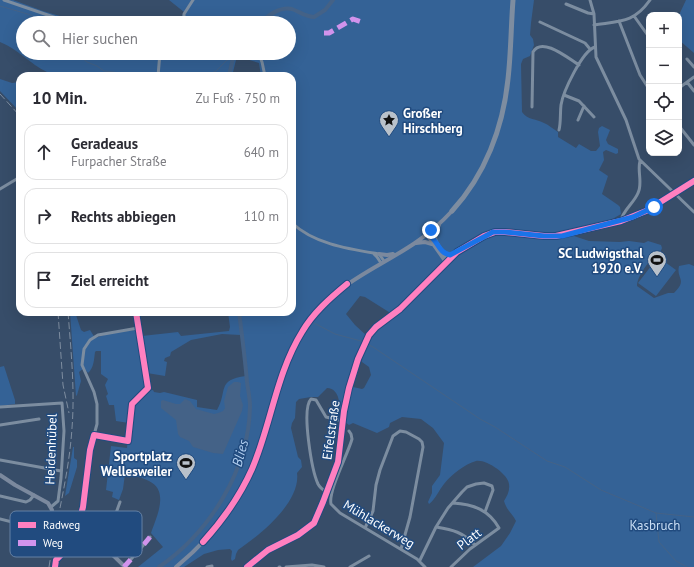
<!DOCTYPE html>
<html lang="de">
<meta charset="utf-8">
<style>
:root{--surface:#fff;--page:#f2f2f3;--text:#2b2b33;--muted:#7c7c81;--line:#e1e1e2}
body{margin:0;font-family:"PT Sans",sans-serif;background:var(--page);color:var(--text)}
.controls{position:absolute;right:12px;top:12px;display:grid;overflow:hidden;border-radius:8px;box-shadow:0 4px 16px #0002}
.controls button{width:36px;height:36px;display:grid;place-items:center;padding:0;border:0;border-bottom:1px solid var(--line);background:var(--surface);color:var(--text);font:20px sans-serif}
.stop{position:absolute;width:12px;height:12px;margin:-9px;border:3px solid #1a73e8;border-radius:50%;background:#fff}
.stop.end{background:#1a73e8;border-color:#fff;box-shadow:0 1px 4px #0008}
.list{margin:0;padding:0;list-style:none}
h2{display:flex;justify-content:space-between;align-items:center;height:52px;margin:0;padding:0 16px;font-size:17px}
h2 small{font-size:13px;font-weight:400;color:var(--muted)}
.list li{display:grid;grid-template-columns:26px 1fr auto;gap:12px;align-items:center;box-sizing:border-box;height:56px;margin:0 8px 8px;padding:0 8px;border:1px solid var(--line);border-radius:12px}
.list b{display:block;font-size:15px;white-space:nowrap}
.list p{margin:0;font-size:13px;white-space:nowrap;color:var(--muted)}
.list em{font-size:13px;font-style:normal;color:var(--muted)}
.icon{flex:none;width:22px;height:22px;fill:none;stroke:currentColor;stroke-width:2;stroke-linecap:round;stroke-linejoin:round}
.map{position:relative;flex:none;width:694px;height:567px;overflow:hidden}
.search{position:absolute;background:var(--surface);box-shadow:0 4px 16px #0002;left:16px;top:16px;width:280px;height:44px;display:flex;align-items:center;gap:10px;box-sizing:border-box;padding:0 14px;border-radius:22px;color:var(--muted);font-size:15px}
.panel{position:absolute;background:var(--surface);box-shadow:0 4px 16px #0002;left:16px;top:72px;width:280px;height:244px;border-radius:12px}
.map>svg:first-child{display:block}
.green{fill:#346296}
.water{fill:#446287}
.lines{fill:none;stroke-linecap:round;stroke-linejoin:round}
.stream{stroke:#446287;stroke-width:1}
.river{stroke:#446287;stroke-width:4}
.minor{stroke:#7c8da0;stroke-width:3}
.major{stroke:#7b899e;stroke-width:4}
.highway{stroke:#7e8da0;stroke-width:5}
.rail{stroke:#7e8da0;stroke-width:1;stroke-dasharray:7 3;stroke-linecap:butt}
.quiet{stroke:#d193ec;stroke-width:5;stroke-dasharray:10 5;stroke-linecap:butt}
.cycleway-casing{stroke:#214b7f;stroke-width:8}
.cycleway{stroke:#ff80c0;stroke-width:6}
.route{stroke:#1a73e8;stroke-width:5}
.labels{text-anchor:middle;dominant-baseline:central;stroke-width:3;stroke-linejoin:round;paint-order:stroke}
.poi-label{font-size:13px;font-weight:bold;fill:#fff;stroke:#214b7f;text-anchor:end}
.street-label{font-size:13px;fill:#fff;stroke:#214b7f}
.park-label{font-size:13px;fill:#c9def5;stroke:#214b7f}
.water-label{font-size:14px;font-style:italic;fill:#b1ceef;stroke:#214b7f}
.key{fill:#214b7f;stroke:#6481a5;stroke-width:1}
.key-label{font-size:11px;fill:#fff}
</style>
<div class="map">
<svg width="694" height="567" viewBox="0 0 694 567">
<rect width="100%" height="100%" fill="#374d69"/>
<path class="green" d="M0,0H13L43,11L83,23H23V53H289V23H169L181,18L184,12L169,0H534L531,23L530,35L533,39L534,45L530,56L523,59L521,64L522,112C527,120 537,119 544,123C549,125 553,129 558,132V137L576,148L579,144L591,151H596L600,146L598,132L599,128L602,126L610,130L606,140L608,144L618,149V153L616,154L606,150L603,152L604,160L599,170L608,176L602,194L618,205L620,207L621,214L609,221L572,231L574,236L589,241L620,242L629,241L644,243L648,241L661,245L662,248L660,253C651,257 637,276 637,286L654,298L668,293H674C688,279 676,279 679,266L689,264L694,266V567H473L501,546L510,533L516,521C512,513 507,511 504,501C507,496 510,491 509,484C508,474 486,459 476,461C465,464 451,475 444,484C439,490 435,500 429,504L428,502L432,493V486L440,475L444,443L433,428L421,419L402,417L390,423L389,427L377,433L353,423L349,425L345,422L344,418L351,389L353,387L362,389L364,388L371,375L369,367L362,362C362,352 367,339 374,332C379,326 388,322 395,317L392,314L365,297L360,296L346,314L355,325L367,336L350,377L341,416C339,406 341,389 327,388L318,397H311L299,399L296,402L295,418L292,423L291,428L298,457L301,460L302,467L297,473C301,502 260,535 238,550L236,554L235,559L232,561L231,559L232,551L230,549L218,550L204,554L184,567H138L163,547L151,533C156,518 170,491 149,481C142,477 132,476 125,474L123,489L119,500L112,497L113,492L106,490L111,446L127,448L129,423L116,421L114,405H109L106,396L108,394L105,385L108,379L101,374V351H96L95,352C94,359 94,368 88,373L84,368L79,372L81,381L77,395L76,396L70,312H75L81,330L84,332L90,330L95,338L107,334L134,330L137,332L145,384V388L136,397L138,400L145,396L143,393L146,391L153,390L154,392L160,393L164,392L197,400V407L217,410C228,391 216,380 246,376L241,335L222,334L191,340L171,352L170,356L165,358L164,361L167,362L165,376L147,373L142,336L178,332L181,336L229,331L230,327L228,312H292V76H261L259,63L243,58L236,60L232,76H46L47,72C30,64 18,49 0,42Z
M686,0H694V53L679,40V15Z
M0,79L12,83L20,82V112L0,91Z
M658,257L676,270L656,296L638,283Z
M4,366L15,400V404L0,406V367Z
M73,447H74V458L77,460V467L69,493L65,496Z"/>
<path class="water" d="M234,382H238L241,383L240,396L243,405L242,411L223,454L213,453L193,447L189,441L180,437L178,434L176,420L161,408V401L163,400L176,404H180L185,399L190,401L196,409L214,414L218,413L223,411L225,408L224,401L228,387Z"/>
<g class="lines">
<path class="stream" d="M0,6L31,15L41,23
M76,53L87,62L97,66L104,71L114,72L127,76
M205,76L216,71L227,60L232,59
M314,323L335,334L361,341L373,347L480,419L495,427L547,461L565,467L601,490L656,513L694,517
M656,513L659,542L676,561L687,567"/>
<path class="river" d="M261,23C268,15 281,6 292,9C300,12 306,17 314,17L325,10L333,0
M229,76L234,53
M159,567C210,532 249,470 250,406C250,398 248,390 247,382C245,358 242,335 239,312"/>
<path class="minor" d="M4,0L71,23
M590,0L594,14L596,57L626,120L639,159L694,212
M566,4L588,13L594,14
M634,16L649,37
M184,19V14L193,0
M619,21L640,75L649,89
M540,22L585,43L590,49
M186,23L206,20L222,23
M594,25C620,21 634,23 650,0
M258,53L262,62L265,76
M687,59L694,67
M158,76L160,53
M687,82L694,91
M679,88L694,77
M564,95L579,101L594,117
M532,107L533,52C542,36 569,59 579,65
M578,120L584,106
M679,126L694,145
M559,130C561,122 560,113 561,105C563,92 582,51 595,47
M0,189L20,177
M621,221C622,211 634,203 638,193C643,183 637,171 640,161
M292,223C314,244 349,249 379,254L384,261
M374,254L377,257L381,263
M136,312L148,388
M0,407L62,403L64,431L61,478L58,501L51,507
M0,425L39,419
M349,431L351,434L352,439C348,454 328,491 331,504L340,513L417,559L425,567
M94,435L128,441
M0,460L61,471
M327,492C323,490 320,488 318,484C312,471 301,409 311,399L316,400L326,417L343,421
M0,496L26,502L30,500L34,495
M0,519L32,527L50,525
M436,527C454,530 462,532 475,545
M365,528L373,511L376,485L380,470L393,436L400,431L406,432L419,439L422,442L423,447L410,517L401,549
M101,546L111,527L120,502
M420,560L436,527L448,508L462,492L467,487L476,484L484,483L492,486L493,490L485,512
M55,567L56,560L65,551L77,530L83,507L90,450L97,424V404L94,392L82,365L84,349L90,340L98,335L138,328
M124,567L141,548L150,537
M207,567L212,566
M247,567L268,550L298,535L314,523L323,502L338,462L344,411L349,388L358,359L369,335L376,327L400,309L457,252L484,236L495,232H505L544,236H556L621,221L646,211L694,181
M279,567H280
M286,567L312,565L324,567
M350,567L369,556
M451,567L470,549L499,528C489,510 473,504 453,503"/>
<path class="major" d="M439,225C429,241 440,247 449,259
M427,234L434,245L446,262
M416,243L425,242L432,244
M444,253L450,255L457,252
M379,254L387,255L393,254
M0,475L15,485L48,503L52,510L50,525C80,526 105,546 125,567
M176,567C205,543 232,512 248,478C258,456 265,433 272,410C281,380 289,350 307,324C337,282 375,270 415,243C428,234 441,223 452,211"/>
<path class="highway" d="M452,211C485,175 503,128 508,79C511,53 511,26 513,0"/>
<path class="rail" d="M0,94L20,116
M58,312L63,385L69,413
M49,567C56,521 69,475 72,428C75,390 71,351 68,312"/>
<path class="quiet" d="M324,33H329L353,19L362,22
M124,567L141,548L150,537"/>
<g class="cycleway-casing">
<path id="cycleway" d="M203,542C223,520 240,496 252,469C271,425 276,374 302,332C313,313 330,298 347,284
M55,567L56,560L65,551L77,530L83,507L90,450L94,435L128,441L132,404L148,388L136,312
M247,567L268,550L298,535L314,523L323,502L338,462L344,411L349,388L358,359L369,335L376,327L400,309L457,252L484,236L495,232H505L544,236H556L621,221L646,211L694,181"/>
</g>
<use href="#cycleway" class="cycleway"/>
</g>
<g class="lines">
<path class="route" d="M431,230L427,234C438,239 438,253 450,255L493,232H505L544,236H562L633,217L654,207"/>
</g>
<defs>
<g id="sight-pin" transform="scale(1)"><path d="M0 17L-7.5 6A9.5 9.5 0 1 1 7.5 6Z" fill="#b9c1ca" stroke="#214b7f"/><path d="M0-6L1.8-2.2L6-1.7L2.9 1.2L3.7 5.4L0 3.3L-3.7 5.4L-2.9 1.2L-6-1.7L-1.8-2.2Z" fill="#111"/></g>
<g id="stadium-pin" transform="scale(1)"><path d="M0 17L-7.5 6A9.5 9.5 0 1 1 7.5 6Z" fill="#b9c1ca" stroke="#214b7f"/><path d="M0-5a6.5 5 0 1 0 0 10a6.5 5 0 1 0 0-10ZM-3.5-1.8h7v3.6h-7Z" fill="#111"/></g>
</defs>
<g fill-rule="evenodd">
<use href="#sight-pin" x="389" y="120"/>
<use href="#stadium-pin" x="657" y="260"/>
<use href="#stadium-pin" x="186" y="463"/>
</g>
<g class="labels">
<g class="poi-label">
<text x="403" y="113" text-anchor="start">Großer<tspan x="403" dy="15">Hirschberg</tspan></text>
<text x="643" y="253">SC Ludwigsthal<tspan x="643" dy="15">1920 e.V.</tspan></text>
<text x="172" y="456">Sportplatz<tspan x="172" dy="15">Wellesweiler</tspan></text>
</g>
<g class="street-label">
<text transform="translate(331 430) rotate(-82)">Eifelstraße</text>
<text transform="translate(51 449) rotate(-88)">Heidenhübel</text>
<text transform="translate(379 524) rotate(31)">Mühlackerweg</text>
<text transform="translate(469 539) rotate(-37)">Platt</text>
</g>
<g class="park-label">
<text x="655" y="525">Kasbruch</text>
</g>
<g class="water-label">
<text transform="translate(240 453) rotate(-75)">Blies</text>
</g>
</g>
<rect x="10" y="511" width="132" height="46" rx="6" class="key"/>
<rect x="18" y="522" width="18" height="6" fill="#ff80c0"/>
<rect x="18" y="540" width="18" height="6" fill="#d193ec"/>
<g class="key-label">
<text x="43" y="529">Radweg</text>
<text x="43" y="547">Weg</text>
</g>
</svg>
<div class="controls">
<button>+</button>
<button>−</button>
<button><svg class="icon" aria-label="locate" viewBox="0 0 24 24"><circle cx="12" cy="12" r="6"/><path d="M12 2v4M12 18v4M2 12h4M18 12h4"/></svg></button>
<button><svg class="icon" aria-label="layers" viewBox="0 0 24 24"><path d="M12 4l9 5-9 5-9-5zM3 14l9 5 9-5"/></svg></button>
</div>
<div class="stop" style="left:654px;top:207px"></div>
<div class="stop end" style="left:431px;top:230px"></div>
<div class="search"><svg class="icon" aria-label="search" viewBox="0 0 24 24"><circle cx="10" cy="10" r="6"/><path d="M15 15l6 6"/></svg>Hier suchen</div>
<section class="panel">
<h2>10 Min.<small>Zu Fuß · 750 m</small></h2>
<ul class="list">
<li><svg class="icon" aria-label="ahead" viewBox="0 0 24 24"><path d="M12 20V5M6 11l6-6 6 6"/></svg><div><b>Geradeaus</b><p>Furpacher Straße</p></div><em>640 m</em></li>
<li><svg class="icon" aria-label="right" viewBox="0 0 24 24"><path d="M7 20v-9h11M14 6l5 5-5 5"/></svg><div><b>Rechts abbiegen</b></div><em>110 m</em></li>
<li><svg class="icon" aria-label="arrive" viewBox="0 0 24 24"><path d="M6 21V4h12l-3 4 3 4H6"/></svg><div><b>Ziel erreicht</b></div></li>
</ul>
</section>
</div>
